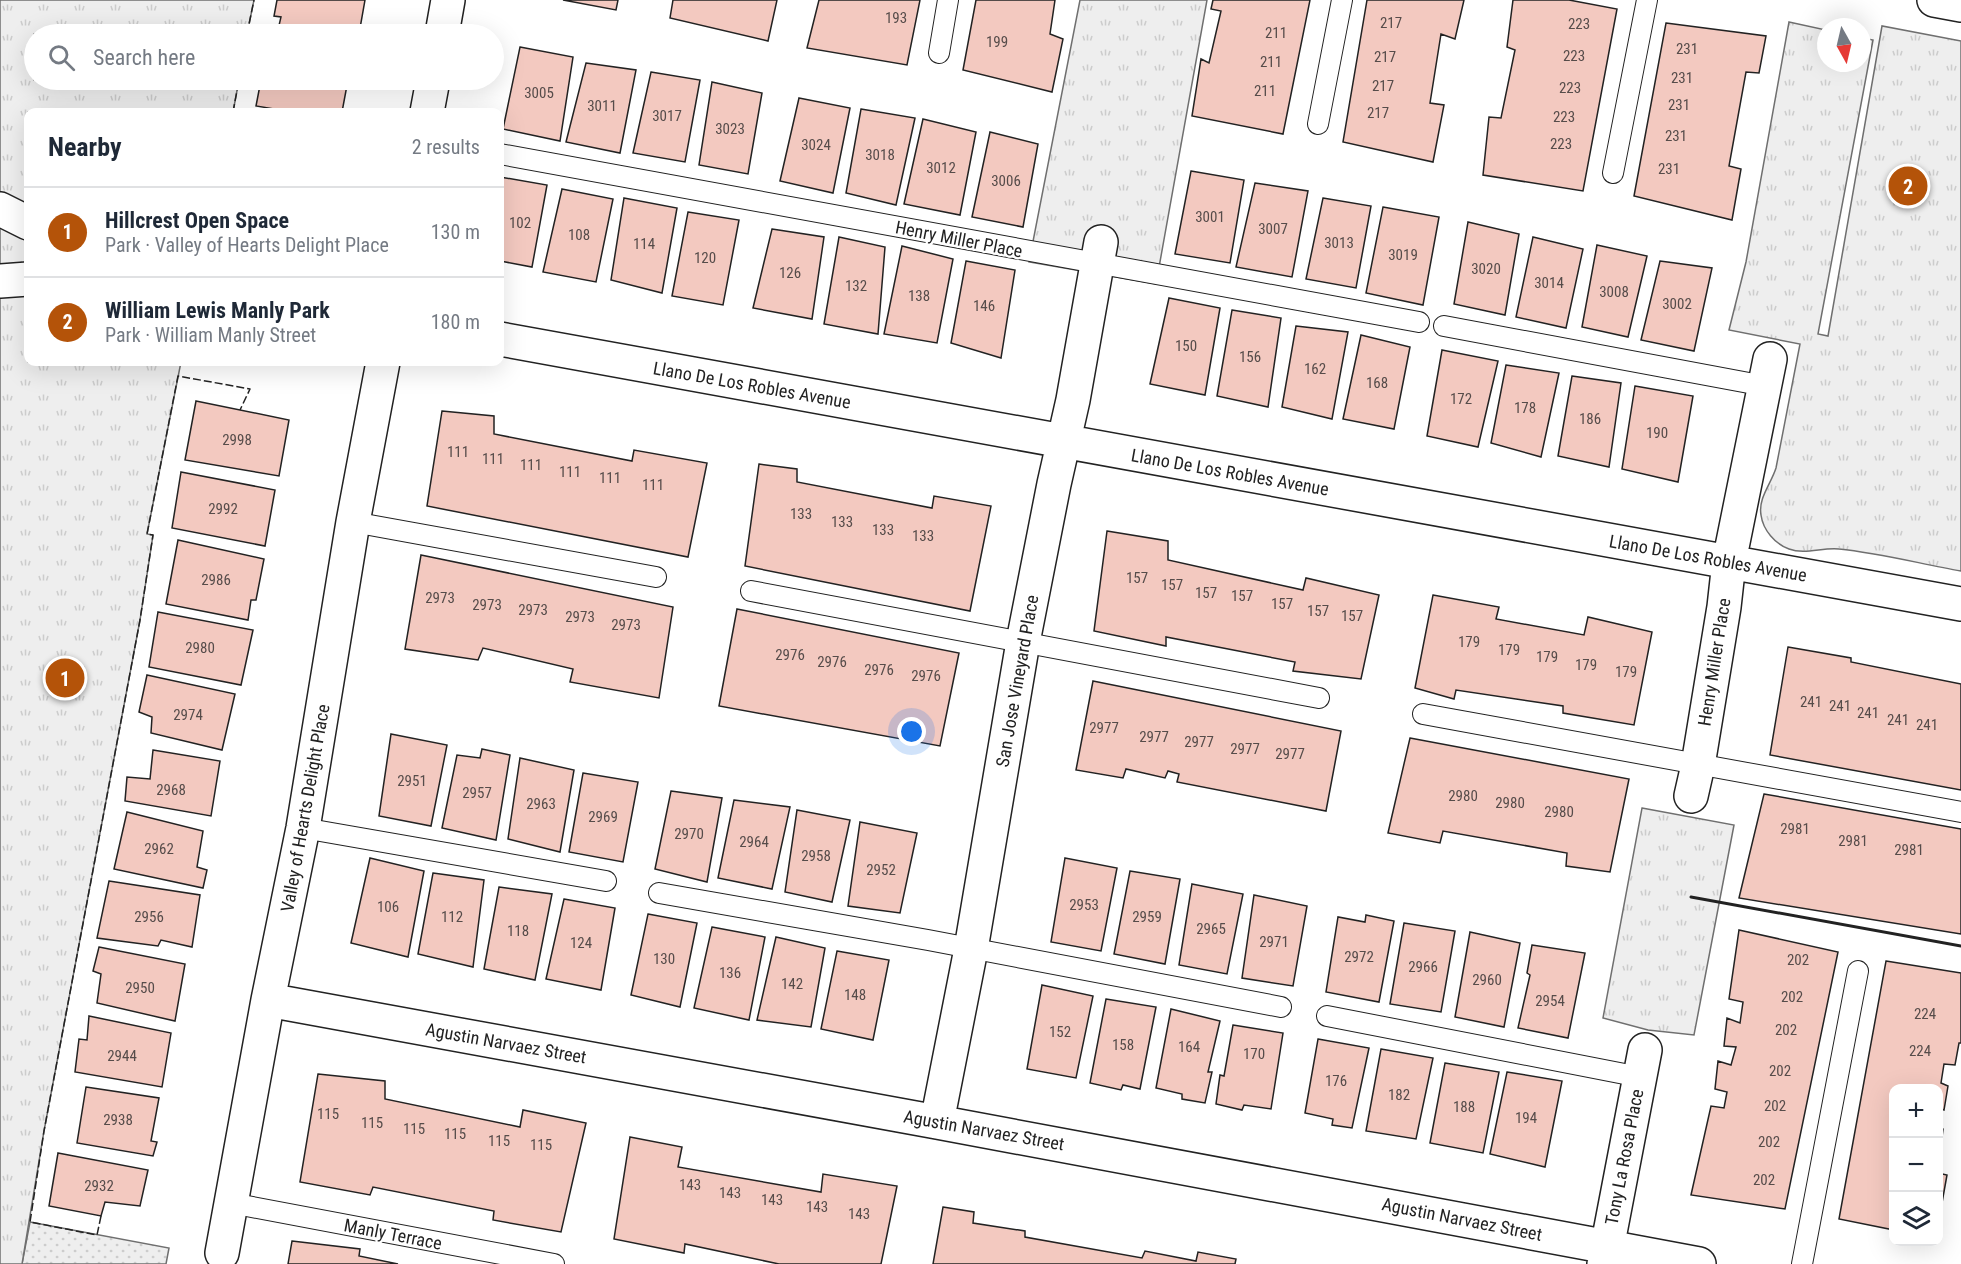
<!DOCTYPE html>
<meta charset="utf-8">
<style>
:root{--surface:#fff;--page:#f2f2f3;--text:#1f2937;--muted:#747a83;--line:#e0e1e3;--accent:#b45309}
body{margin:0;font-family:"Roboto Condensed",sans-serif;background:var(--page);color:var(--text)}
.controls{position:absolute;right:18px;bottom:18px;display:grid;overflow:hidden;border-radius:12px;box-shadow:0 6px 24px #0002}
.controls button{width:54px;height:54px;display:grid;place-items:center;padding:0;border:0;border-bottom:2px solid var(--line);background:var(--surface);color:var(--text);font:30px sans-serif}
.compass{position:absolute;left:1817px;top:18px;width:54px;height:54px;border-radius:50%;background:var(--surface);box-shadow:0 6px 24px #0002;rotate:172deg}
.you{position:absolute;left:912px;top:732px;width:21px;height:21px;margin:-15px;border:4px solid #fff;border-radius:50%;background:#1a73e8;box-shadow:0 0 0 9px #1a73e833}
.badge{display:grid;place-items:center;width:39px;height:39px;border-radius:50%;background:var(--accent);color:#fff;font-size:20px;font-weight:700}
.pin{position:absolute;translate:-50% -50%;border:3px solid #fff;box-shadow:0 2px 6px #0006}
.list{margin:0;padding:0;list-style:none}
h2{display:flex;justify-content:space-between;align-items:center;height:78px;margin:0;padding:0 24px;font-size:26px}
h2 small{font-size:20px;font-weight:400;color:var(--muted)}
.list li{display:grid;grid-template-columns:39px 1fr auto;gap:18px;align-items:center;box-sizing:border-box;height:90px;padding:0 24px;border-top:2px solid var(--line)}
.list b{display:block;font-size:22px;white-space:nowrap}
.list p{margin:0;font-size:20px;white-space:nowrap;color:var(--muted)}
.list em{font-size:20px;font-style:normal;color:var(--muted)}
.icon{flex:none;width:33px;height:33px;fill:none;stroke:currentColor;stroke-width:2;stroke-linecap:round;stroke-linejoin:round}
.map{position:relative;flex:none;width:1961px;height:1264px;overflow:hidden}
.search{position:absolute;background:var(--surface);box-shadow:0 6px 24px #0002;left:24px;top:24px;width:480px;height:66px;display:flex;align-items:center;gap:15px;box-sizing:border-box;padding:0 21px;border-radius:33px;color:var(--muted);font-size:22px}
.panel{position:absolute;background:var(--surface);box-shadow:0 6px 24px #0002;left:24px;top:108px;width:480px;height:258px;border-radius:12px}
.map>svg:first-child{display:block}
.grass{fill:url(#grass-dots);stroke:#6f6f6f;stroke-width:1.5}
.park{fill:url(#park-tufts);stroke:#6f6f6f;stroke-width:1.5}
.building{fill:#f3c9c0;stroke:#222;stroke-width:1.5}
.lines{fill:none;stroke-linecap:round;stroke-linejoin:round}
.service-casing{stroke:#222;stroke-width:22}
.minor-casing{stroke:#222;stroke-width:36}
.service{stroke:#fff;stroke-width:20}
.minor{stroke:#fff;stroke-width:33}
.fence{stroke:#222;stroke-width:1.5;stroke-dasharray:8 3;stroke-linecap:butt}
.wall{stroke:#222;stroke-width:3}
.labels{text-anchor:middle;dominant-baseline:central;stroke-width:4.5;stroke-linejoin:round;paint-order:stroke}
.number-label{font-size:15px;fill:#564c4a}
.street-label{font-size:18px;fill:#222;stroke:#fff}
</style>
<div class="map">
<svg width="1961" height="1264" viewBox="0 0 1961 1264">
<defs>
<pattern id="grass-dots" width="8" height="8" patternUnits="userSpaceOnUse" patternTransform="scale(1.5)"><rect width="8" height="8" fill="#eee"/><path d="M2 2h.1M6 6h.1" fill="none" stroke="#ccc" stroke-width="1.8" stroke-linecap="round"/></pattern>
<pattern id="park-tufts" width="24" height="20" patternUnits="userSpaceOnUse" patternTransform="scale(1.5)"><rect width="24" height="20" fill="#eee"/><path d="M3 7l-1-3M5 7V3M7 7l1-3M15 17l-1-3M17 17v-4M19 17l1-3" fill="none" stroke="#ccc"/></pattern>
</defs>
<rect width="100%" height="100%" fill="#fff"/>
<path class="grass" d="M30,1222L169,1248L166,1264H22Z"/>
<path class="park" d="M0,0H254L247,34H34V80H239L233,112H28V362H181L147,534L153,535L140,620L44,1131L22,1264H0Z
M1080,0H1207L1156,284L1029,262Z
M1789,22L1826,30V63H1862V38L1873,40L1818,334L1828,336L1882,26L1961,41V571C1921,564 1880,553 1839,549C1823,547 1805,555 1789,549C1775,544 1763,530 1761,515C1758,498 1771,484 1776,468L1800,344L1729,330L1746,262Z
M1642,808L1734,825L1694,1035L1648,1030L1603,1018Z"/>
<path class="building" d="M277,0H365L359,34H277L281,17L274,16Z
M563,0H618L616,10Z
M673,0H777L768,41L670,18Z
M819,0H920L907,65L807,48Z
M976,0H1055L1050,34L1063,39L1052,92L963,70Z
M1213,0H1310L1283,134L1192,116L1201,59L1209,63L1221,11L1211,9Z
M1367,0H1464L1455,39L1441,34L1430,103L1444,105L1433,162L1343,142Z
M1513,0H1569L1617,9L1583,191L1483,175L1489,117L1501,118L1515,50L1507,47Z
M1666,23L1766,36L1759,73L1746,72L1729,166L1741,169L1732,220L1634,196Z
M520,47L573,57L560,141L503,129Z
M586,63L636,70L620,153L566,142Z
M651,72L700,80L685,162L633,153Z
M261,80H348L342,112H292L256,106Z
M712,82L762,93L748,174L699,165Z
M799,98L850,108L833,193L780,181Z
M861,109L915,118L896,205L846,193Z
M923,119L976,132L960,215L904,204Z
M990,132L1038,144L1023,227L972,217Z
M1191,171L1244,180L1230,263L1175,254Z
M500,177L547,185L532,267L500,261Z
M1255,183L1308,191L1292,277L1236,267Z
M562,189L613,199L596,282L543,272Z
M624,198L677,208L662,293L611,280Z
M1323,198L1371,206L1356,288L1306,279Z
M1383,207L1439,217L1423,305L1366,293Z
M688,212L739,220L723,305L672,296Z
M1468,222L1519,234L1505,315L1454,304Z
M772,229L824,237L812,319L753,308Z
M839,237L885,247L878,334L824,324Z
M1533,237L1583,249L1566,328L1516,317Z
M1597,245L1647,256L1628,337L1582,327Z
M902,246L953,259L937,343L884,334Z
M966,261L1015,270L1001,358L951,343Z
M1660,261L1712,268L1694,351L1641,340Z
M1169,298L1220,308L1205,395L1150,384Z
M1232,310L1281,318L1268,407L1217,396Z
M1296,326L1348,332L1332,419L1282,407Z
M1361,335L1410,347L1394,429L1343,419Z
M1442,350L1498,361L1478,447L1427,436Z
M1506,365L1559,373L1541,457L1491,443Z
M1572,376L1621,383L1609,467L1558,456Z
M1635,386L1693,396L1678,482L1622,469Z
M196,401L289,420L279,476L185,460Z
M442,411L494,416V434L632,461L634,450L707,463L688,557L427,506Z
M759,464L797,469V482L932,508L934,496L991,506L970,611L745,566Z
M181,472L275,490L265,546L172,528Z
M1107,531L1168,541V560L1303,590L1306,578L1379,595L1361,679L1293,671L1295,662L1166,637V646L1094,631Z
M178,540L264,559L256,600H251L248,620L166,604Z
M421,555L673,607L659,698L570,682L573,669L483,648L478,660L405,649Z
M1433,595L1499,607L1496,619L1584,635L1588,617L1652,632L1634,725L1563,713V706L1456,690L1454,699L1415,688Z
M737,609L959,653L940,746L719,706Z
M158,612L253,630L241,685L149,667Z
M1788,647L1851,658V662L1961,684V790L1770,755Z
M147,675L235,694L222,750L151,733L152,717L139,712Z
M1093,681L1341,731L1326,811L1177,782L1179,774L1168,771L1165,778L1126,769L1123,778L1076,770Z
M391,734L447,745L431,826L379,816Z
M1410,738L1629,779L1610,872L1566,866L1567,853L1443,831L1440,843L1388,833Z
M482,749L510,755L496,840L442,828L457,755L480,758Z
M153,750L220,761L211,816L125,801L127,777L150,779Z
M520,758L574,770L560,852L508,839Z
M583,773L638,782L623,862L569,852Z
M671,791L722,798L707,882L655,869Z
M1764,794L1961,829V934L1739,898Z
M734,800L790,807L772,889L718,878Z
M797,810L850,820L832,902L785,892Z
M127,812L203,831L197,867L207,870L203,888L114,869Z
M860,822L917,833L900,913L848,906Z
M370,858L424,871L408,957L351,943Z
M1065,858L1117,868L1101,951L1051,942Z
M1130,871L1180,879L1165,964L1114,954Z
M433,873L484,880L473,967L418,954Z
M109,881L200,895L192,947L161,940L158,946L97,938Z
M1192,884L1243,894L1227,974L1179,965Z
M499,887L552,894L535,980L484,969Z
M1254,895L1307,906L1293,986L1242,978Z
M564,899L615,908L601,990L546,979Z
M648,914L697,923L680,1007L631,995Z
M1366,915L1394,921L1379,1002L1326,992L1338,917L1365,922Z
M1404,923L1455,931L1441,1012L1390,1004Z
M712,927L765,937L749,1020L694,1008Z
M1739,930L1838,952L1785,1209L1691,1195L1711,1106L1724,1108L1727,1092L1715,1089L1718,1061L1731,1065L1736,1047L1724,1046L1727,1018L1740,1023L1743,1002L1729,999Z
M1470,932L1520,943L1504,1027L1455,1017Z
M776,937L825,948L811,1027L757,1020Z
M1532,945L1585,953L1568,1038L1518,1028L1530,975L1527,973Z
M99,947L185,964L175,1021L97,1003L101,974L93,971Z
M837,951L889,960L873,1040L821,1029Z
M1886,961L1961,973V1043H1959L1955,1065L1944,1064L1941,1083L1948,1086L1944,1110L1938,1108V1088H1894V1230L1839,1219Z
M1042,985L1093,996L1076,1078L1027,1069Z
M1106,999L1156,1007L1140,1089L1123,1085L1121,1090L1090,1083Z
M1171,1009L1220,1021L1208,1072H1212L1205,1103L1182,1099V1094L1156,1088Z
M89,1016L171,1033L162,1087L75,1072L79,1039L87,1040Z
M1233,1025L1283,1033L1271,1109L1244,1105L1242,1110L1216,1104L1220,1075L1224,1076Z
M1318,1039L1369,1048L1352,1128L1332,1125L1333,1119L1305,1113Z
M1381,1049L1433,1058L1416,1139L1366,1131Z
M1445,1063L1499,1072L1483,1153L1430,1143Z
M1507,1072L1562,1081L1545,1167L1490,1154Z
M318,1074L385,1081V1099L520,1127L523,1110L586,1123L561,1232L493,1220L494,1211L373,1187L370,1195L300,1182Z
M86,1087L159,1098L151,1141L157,1142L153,1156L77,1143Z
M1938,1128L1943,1129L1940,1153L1938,1152Z
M630,1137L682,1147L678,1167L821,1192L823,1174L897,1186L881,1264H779L685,1244L684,1253L614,1239Z
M58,1153L148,1170L140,1206L105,1202L101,1216L49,1206Z
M1938,1173L1947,1175L1938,1225Z
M943,1207L974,1212L973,1223L1025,1231V1237L1142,1258L1145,1251L1196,1261L1198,1252L1236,1259L1235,1264H933Z
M292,1241L360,1249L359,1256L398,1264H288Z"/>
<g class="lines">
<g class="service-casing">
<path id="service" d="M939,53L948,0
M1318,124L1342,0
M500,154L1419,322
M1613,173L1647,0
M1444,326L1765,386
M353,522L656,577
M751,591L1319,698
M1423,714L1961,812
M303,828L606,881
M659,893L928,940L1281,1007
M1327,1016L1640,1077
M231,1203L554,1264
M1802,1264L1858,971"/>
</g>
<g class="minor-casing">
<path id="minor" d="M1934,0L1961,5
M442,34L448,0
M427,112L433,80
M0,209L28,223
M0,281L28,279
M500,339L1961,604
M1691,796L1698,765L1724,607L1729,562L1770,359
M268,1000L937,1122L1699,1264
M937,1122L971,949L1023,642L1054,484L1073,400L1101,242
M222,1253L268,1000L303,828L353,522L383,362
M1604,1264L1645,1050"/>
</g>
<use href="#service" class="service"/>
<use href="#minor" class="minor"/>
<path class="fence" d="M247,34L254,0
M233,112L239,80
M101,1216L97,1235L30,1222L44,1131L140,620L153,535L147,534L178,376L250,389L240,410"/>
<path class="wall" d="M1691,897L1961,946"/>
</g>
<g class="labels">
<g class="number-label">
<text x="896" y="18">193</text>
<text x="1391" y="23">217</text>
<text x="1579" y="24">223</text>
<text x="1276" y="33">211</text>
<text x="997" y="42">199</text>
<text x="1687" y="49">231</text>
<text x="1574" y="56">223</text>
<text x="1385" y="57">217</text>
<text x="1271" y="62">211</text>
<text x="1682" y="78">231</text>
<text x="1383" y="86">217</text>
<text x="1570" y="88">223</text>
<text x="1265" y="91">211</text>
<text x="539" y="93">3005</text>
<text x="1679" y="105">231</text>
<text x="602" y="106">3011</text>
<text x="1378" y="113">217</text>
<text x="667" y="116">3017</text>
<text x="1564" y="117">223</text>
<text x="730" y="129">3023</text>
<text x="1676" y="136">231</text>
<text x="1561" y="144">223</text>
<text x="816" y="145">3024</text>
<text x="880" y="155">3018</text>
<text x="941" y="168">3012</text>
<text x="1669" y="169">231</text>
<text x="1006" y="181">3006</text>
<text x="1210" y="217">3001</text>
<text x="520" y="223">102</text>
<text x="1273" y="229">3007</text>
<text x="579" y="235">108</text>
<text x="1339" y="243">3013</text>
<text x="644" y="244">114</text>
<text x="1403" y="255">3019</text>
<text x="705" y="258">120</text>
<text x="1486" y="269">3020</text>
<text x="790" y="273">126</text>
<text x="1549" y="283">3014</text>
<text x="856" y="286">132</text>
<text x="1614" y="292">3008</text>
<text x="919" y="296">138</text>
<text x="1677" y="304">3002</text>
<text x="984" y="306">146</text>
<text x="1186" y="346">150</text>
<text x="1250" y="357">156</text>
<text x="1315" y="369">162</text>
<text x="1377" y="383">168</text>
<text x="1461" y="399">172</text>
<text x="1525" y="408">178</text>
<text x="1590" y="419">186</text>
<text x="1657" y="433">190</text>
<text x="237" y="440">2998</text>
<text x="458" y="452">111</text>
<text x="493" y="459">111</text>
<text x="531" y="465">111</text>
<text x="570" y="472">111</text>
<text x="610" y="478">111</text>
<text x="653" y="485">111</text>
<text x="223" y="509">2992</text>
<text x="801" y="514">133</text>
<text x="842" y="522">133</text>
<text x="883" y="530">133</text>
<text x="923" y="536">133</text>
<text x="1137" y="578">157</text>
<text x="216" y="580">2986</text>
<text x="1172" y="585">157</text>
<text x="1206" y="593">157</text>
<text x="1242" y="596">157</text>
<text x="440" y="598">2973</text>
<text x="1282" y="604">157</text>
<text x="487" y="605">2973</text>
<text x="533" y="610">2973</text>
<text x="1318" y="611">157</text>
<text x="1352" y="616">157</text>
<text x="580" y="617">2973</text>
<text x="626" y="625">2973</text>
<text x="1469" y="642">179</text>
<text x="200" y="648">2980</text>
<text x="1509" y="650">179</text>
<text x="790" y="655">2976</text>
<text x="1547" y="657">179</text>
<text x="832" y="662">2976</text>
<text x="1586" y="665">179</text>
<text x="879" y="670">2976</text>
<text x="1626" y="672">179</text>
<text x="926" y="676">2976</text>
<text x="1811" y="702">241</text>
<text x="1840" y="706">241</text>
<text x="1868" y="713">241</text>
<text x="188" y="715">2974</text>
<text x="1898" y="720">241</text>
<text x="1927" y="725">241</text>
<text x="1104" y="728">2977</text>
<text x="1154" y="737">2977</text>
<text x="1199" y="742">2977</text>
<text x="1245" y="749">2977</text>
<text x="1290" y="754">2977</text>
<text x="412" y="781">2951</text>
<text x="171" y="790">2968</text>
<text x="477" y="793">2957</text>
<text x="1463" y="796">2980</text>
<text x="1510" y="803">2980</text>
<text x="541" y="804">2963</text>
<text x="1559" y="812">2980</text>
<text x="603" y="817">2969</text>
<text x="1795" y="829">2981</text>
<text x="689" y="834">2970</text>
<text x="1853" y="841">2981</text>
<text x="754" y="842">2964</text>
<text x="159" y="849">2962</text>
<text x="1909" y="850">2981</text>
<text x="816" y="856">2958</text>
<text x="881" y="870">2952</text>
<text x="1084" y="905">2953</text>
<text x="388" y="907">106</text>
<text x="149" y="917">2956</text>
<text x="452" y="917">112</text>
<text x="1147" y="917">2959</text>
<text x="1211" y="929">2965</text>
<text x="518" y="931">118</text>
<text x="1274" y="942">2971</text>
<text x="581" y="943">124</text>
<text x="1359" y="957">2972</text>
<text x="664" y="959">130</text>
<text x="1798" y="960">202</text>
<text x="1423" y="967">2966</text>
<text x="730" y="973">136</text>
<text x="1487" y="980">2960</text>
<text x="792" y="984">142</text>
<text x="140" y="988">2950</text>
<text x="855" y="995">148</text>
<text x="1792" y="997">202</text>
<text x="1550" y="1001">2954</text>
<text x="1925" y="1014">224</text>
<text x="1786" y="1030">202</text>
<text x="1060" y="1032">152</text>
<text x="1123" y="1045">158</text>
<text x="1189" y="1047">164</text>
<text x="1920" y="1051">224</text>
<text x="1254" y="1054">170</text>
<text x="122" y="1056">2944</text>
<text x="1780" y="1071">202</text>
<text x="1336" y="1081">176</text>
<text x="1399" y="1095">182</text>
<text x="1775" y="1106">202</text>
<text x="1464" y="1107">188</text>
<text x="328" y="1114">115</text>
<text x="1526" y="1118">194</text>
<text x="118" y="1120">2938</text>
<text x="372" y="1123">115</text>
<text x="414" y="1129">115</text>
<text x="455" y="1134">115</text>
<text x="499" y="1141">115</text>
<text x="1769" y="1142">202</text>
<text x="541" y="1145">115</text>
<text x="1764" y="1180">202</text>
<text x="690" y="1185">143</text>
<text x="99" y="1186">2932</text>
<text x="730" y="1193">143</text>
<text x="772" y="1200">143</text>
<text x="817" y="1207">143</text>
<text x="859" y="1214">143</text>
</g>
<g class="street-label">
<text transform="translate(959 239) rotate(11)">Henry Miller Place</text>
<text transform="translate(752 385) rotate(10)">Llano De Los Robles Avenue</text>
<text transform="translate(1230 472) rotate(10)">Llano De Los Robles Avenue</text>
<text transform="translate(1708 558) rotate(10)">Llano De Los Robles Avenue</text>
<text transform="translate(1714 662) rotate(-81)">Henry Miller Place</text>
<text transform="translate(1017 681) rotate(-80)">San Jose Vineyard Place</text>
<text transform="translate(305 808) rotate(-80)">Valley of Hearts Delight Place</text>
<text transform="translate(506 1043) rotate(10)">Agustin Narvaez Street</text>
<text transform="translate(984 1130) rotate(10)">Agustin Narvaez Street</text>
<text transform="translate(1624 1157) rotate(-79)">Tony La Rosa Place</text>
<text transform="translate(1462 1219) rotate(11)">Agustin Narvaez Street</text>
<text transform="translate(393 1234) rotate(11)">Manly Terrace</text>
</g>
</g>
</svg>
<div class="controls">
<button>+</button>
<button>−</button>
<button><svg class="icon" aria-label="layers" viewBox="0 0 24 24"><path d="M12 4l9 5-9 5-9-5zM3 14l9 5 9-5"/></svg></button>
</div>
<svg class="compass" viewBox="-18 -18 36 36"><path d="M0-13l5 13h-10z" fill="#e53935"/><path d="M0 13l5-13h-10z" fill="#747a83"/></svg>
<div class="you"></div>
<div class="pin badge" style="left:65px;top:678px">1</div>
<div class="pin badge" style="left:1908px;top:186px">2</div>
<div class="search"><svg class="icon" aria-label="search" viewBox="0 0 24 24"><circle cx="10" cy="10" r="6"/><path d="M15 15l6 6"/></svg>Search here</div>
<section class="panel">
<h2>Nearby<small>2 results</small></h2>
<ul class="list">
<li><span class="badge">1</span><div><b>Hillcrest Open Space</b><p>Park · Valley of Hearts Delight Place</p></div><em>130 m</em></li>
<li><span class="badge">2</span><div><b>William Lewis Manly Park</b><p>Park · William Manly Street</p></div><em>180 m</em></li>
</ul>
</section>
</div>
